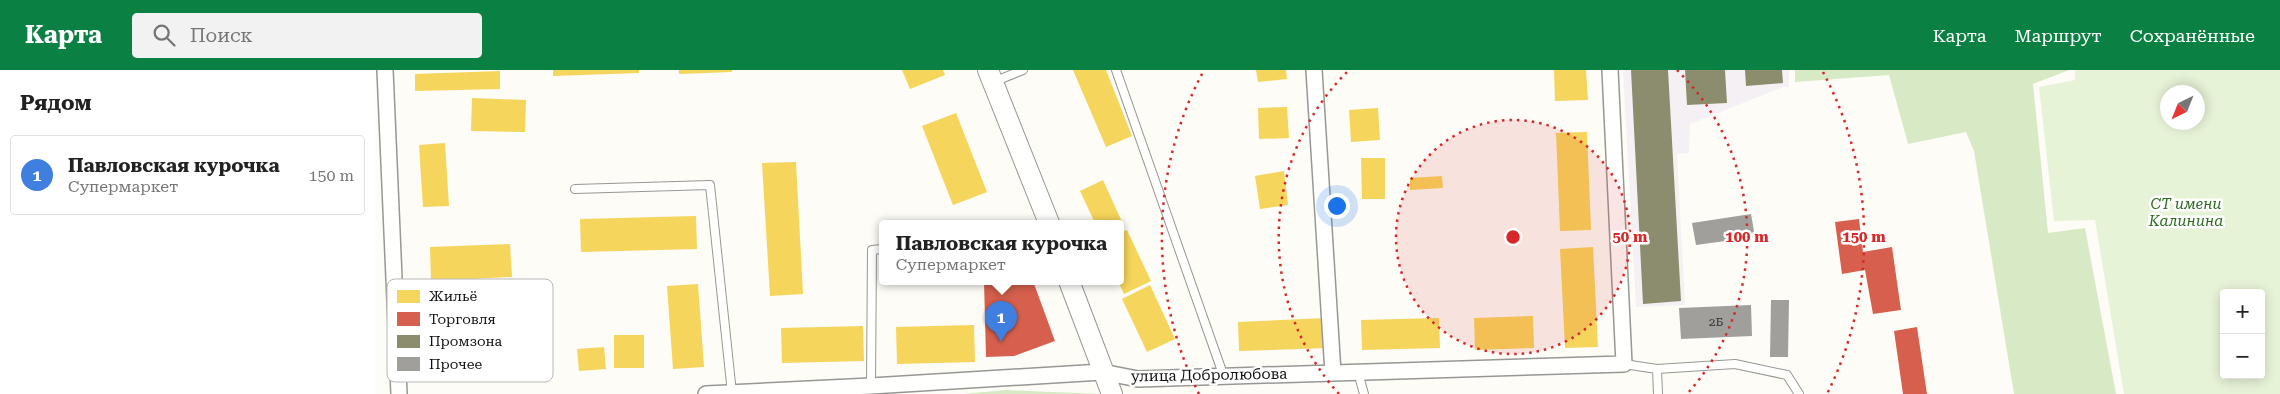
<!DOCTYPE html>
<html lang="ru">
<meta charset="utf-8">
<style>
:root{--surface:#fff;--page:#f2f2f2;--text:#222;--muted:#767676;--line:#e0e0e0;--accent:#0b8043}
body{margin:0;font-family:"Roboto Serif",serif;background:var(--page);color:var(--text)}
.controls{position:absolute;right:15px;bottom:15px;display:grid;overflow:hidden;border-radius:5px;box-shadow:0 2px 12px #0003}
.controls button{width:45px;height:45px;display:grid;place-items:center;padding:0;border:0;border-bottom:1px solid var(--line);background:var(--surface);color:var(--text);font:25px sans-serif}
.compass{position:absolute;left:1785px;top:15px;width:45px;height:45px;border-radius:50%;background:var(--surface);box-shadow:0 2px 12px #0003;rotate:223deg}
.you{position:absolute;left:961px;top:135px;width:18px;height:18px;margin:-12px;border:4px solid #fff;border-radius:50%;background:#1a73e8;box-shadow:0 0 0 8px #1a73e833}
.badge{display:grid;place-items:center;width:32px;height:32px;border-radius:50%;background:var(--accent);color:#fff;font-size:16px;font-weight:700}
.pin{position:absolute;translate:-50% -41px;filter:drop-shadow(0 1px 2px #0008)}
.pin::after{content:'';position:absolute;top:26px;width:18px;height:15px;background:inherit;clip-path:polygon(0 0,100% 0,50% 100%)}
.popup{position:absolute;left:504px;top:150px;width:245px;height:65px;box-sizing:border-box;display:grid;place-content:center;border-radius:5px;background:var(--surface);filter:drop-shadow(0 1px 4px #0005);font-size:16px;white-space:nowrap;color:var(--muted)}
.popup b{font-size:19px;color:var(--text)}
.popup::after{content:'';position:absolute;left:50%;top:100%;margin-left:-10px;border:10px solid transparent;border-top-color:var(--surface)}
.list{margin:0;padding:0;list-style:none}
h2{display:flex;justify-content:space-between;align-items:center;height:65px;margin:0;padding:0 20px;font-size:21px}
h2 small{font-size:16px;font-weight:400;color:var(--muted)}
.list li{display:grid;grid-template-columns:32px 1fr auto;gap:15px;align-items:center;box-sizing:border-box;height:80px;margin:0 10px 10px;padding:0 10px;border:1px solid var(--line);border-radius:5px}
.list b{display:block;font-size:19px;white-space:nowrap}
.list p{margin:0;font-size:16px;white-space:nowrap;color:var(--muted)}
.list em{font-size:16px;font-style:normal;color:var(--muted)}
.icon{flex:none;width:28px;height:28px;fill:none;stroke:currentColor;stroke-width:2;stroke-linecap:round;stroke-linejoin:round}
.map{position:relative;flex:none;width:1905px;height:324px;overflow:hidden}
header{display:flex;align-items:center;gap:30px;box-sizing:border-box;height:70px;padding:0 25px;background:var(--accent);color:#fff}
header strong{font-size:24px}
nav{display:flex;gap:28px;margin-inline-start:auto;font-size:18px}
.search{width:350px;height:45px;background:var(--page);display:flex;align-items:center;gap:12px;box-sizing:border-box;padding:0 18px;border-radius:5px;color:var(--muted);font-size:19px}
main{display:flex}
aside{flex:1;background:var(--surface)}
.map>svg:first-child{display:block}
.industrial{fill:#f5f0f3}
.green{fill:#e7f3d7;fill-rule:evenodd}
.forest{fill:#d8eac5}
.homes{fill:#f6d55c}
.shops{fill:#d6604d}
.industry{fill:#8c8c6e}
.building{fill:#a19f9c}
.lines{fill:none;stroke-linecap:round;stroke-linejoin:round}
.service-casing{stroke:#979795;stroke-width:10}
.minor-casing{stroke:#979795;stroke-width:18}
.tertiary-casing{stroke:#979795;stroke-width:22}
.service{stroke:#fffffe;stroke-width:8}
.minor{stroke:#fffffe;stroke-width:15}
.tertiary{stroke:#fffffe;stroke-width:20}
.ring{fill:none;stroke:#d62828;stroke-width:2.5;stroke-dasharray:2.5 5}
.labels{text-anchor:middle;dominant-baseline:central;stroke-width:5;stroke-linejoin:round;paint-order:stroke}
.number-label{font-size:12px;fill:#353434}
.park-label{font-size:15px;font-style:italic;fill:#2f6b1f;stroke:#fff}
.street-label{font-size:15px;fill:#111;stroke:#fff}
.key{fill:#fff;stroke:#b8b8b8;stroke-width:1}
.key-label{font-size:14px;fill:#111}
.centre{fill:#d62828;stroke:#fff;stroke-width:2.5}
.ring-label{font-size:15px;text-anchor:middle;font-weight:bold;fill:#d62828;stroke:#fff;stroke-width:5;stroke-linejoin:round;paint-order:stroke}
</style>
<header>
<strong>Карта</strong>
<div class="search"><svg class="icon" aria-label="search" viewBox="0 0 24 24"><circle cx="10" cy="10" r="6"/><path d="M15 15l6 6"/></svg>Поиск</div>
<nav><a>Карта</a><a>Маршрут</a><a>Сохранённые</a></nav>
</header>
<main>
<aside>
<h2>Рядом<small></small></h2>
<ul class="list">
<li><span class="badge" style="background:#3f7fe0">1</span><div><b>Павловская курочка</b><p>Супермаркет</p></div><em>150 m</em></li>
</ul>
</aside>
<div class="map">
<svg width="1905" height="324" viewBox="0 0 1905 324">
<rect width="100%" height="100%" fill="#fdfcf7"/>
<path class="industrial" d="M1248,0H1414V17H1408L1315,54L1314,83L1302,84L1310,235L1261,237Z"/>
<path class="green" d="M1700,0H1905V324H1749L1720,150L1679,151L1664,17L1700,10ZM1792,22H1822V52H1792ZM1849,223H1886V305H1849Z"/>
<path class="forest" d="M1420,0H1694L1658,14L1673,163L1710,158L1741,324H1639L1599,81L1591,62L1533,74L1514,5L1420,12Z
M630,320L726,324H588Z"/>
<path class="homes" d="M178,0H264V3L178,6Z
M304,0H357V2L304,4Z
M527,0H568L570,5L535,19Z
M698,0H731L757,66L731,77Z
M881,0H911L912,9L883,12Z
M1179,0H1211L1213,30L1180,31Z
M125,1V19L40,21V4Z
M97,28L151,30L150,62L96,61Z
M912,37L914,68L884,69L883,38Z
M1003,38L1005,70L976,72L974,40Z
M581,43L612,122L578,135L547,56Z
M1212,62L1216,160L1185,161L1181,63Z
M70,73L74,136L48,137L44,75Z
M986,88H1010V129H987Z
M421,92L428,224L395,226L387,93Z
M909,101L913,135L885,139L880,106Z
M1067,106L1068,118L1035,120V108Z
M728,110L748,154L745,155V153H720L705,121Z
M321,146L322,179L206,182L205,149Z
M752,160L776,211L749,224L743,211H745V163Z
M135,174L137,207L56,211L55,177Z
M1218,177L1223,277L1190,278L1185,179Z
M323,214L329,297L298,299L292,216Z
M775,215L800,269L772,282L747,229Z
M1158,246L1159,278L1100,280L1099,248Z
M951,248L952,278L864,281L863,252Z
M1064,248L1065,278L987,280L986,250Z
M599,255L600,292L522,294L521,257Z
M488,256L489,291L407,293L406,258Z
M159,262L160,301L137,302L136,263Z
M239,265H269V298H239Z
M229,277L231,299L204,301L202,279Z
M107,279L108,302L60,305L59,282Z"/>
<path class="shops" d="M1484,149L1488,182L1517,177L1526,240L1498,244L1490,200L1467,204L1460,152Z
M609,211H658L680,271L639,286L611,287Z
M1542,257L1552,324H1528L1519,261Z"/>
<path class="industry" d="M1256,0H1293L1306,231L1268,234Z
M1310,0H1350L1352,33L1312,35Z
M1370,0H1407L1408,13L1371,16Z"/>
<path class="building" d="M1376,144L1380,167L1321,175L1317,153Z
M1396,230H1414L1413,287H1395Z
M1376,235L1377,266L1306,269L1304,238Z"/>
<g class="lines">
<g class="service-casing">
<path id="service" d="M741,0L849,307
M618,12L648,0
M200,119L335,115L357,323
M1249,294L1282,299L1360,294L1412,305L1424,324
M1282,299L1283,324
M983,302L989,324
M496,316L497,180L507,179"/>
</g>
<g class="minor-casing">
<path id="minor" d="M10,0L24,324
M939,0L958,303
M331,324L496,316L727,302L763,309L1249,294L1235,0"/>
</g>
<g class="tertiary-casing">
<path id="tertiary" d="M613,0L674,153
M694,211L737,324"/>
</g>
<use href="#service" class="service"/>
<use href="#minor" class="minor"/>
<use href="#tertiary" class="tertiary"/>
</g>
<circle cx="1138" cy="167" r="117" fill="#d62828" fill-opacity=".12"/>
<g class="ring">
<circle cx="1138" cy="167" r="117"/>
<path d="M964 324A234 234 0 0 1 974 0M1302 0A234 234 0 0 1 1312 324"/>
<path d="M824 324A351 351 0 0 1 828 2M1448 2A351 351 0 0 1 1452 324"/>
</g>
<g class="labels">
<g class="number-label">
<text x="1341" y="252">2Б</text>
</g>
<g class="park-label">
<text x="1811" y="134">СТ имени<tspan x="1811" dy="17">Калинина</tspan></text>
</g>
<g class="street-label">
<text transform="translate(834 305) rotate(-1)">улица Добролюбова</text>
</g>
</g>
<rect x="12" y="209" width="166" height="103" rx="8" class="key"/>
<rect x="22" y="220" width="23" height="13" fill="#f6d55c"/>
<rect x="22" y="242" width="23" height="14" fill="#d6604d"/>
<rect x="22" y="265" width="23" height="13" fill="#8c8c6e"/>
<rect x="22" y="287" width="23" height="14" fill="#a19f9c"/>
<g class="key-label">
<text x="54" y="231">Жильё</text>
<text x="54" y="254">Торговля</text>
<text x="54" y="276">Промзона</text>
<text x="54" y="299">Прочее</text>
</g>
<circle cx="1138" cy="167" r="8" class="centre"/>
<g class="ring-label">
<text x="1255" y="172">50 m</text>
<text x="1372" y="172">100 m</text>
<text x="1489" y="172">150 m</text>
</g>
</svg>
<div class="controls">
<button>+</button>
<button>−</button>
</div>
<svg class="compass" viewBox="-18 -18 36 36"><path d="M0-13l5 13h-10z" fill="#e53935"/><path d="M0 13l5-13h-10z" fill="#767676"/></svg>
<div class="you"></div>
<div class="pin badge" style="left:626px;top:272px;background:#3f7fe0">1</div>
<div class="popup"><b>Павловская курочка</b>Супермаркет</div>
</div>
</main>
